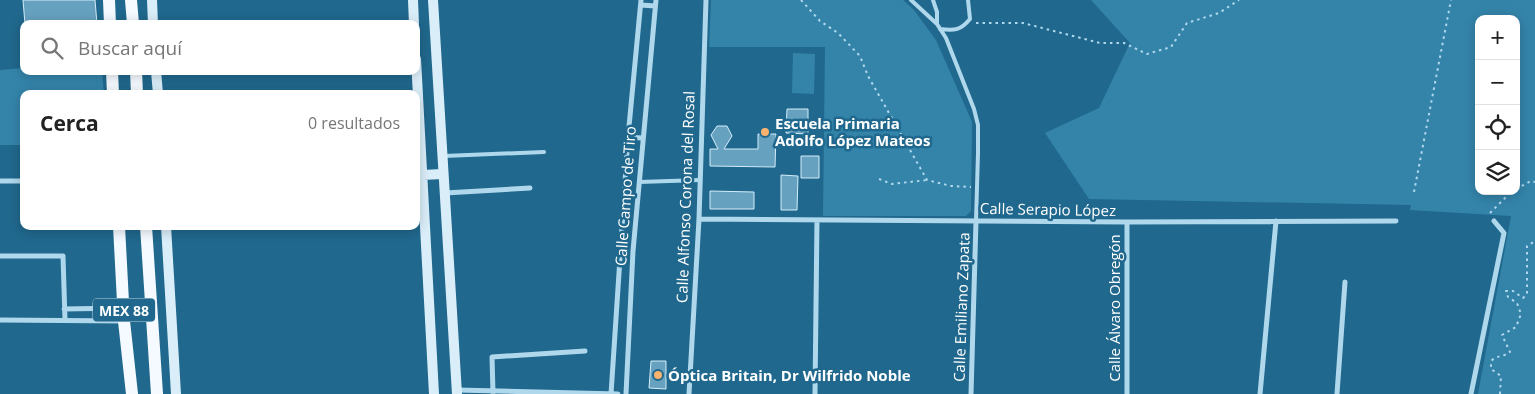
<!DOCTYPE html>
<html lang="es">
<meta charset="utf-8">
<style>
:root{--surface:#fff;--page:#f2f2f2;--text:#222;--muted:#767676;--line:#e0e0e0}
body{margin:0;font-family:"Open Sans",sans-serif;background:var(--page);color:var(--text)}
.controls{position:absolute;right:15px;top:15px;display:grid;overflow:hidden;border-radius:10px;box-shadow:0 2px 12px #0003}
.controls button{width:45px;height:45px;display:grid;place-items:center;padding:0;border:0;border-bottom:1px solid var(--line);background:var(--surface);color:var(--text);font:25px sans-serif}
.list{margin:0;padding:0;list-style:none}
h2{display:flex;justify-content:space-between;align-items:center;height:65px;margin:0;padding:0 20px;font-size:21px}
h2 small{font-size:16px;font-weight:400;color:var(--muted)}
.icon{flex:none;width:28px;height:28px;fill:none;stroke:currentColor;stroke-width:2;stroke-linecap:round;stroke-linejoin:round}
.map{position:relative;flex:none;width:1535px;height:394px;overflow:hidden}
.search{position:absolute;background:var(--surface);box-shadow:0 2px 12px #0003;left:20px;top:20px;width:400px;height:55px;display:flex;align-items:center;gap:12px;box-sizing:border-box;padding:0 18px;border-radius:10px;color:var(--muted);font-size:19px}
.panel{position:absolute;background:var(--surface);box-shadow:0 2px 12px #0003;left:20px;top:90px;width:400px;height:140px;border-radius:10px}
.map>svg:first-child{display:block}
.green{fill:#3484aa;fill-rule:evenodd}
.building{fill:#66a2c0;stroke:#d4edf9}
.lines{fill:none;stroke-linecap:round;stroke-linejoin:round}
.path{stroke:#afd8ec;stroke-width:2;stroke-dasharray:2.5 4;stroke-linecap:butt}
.lane{stroke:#afd8ec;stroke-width:4}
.street{stroke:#afd8ec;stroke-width:5}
.secondary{stroke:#daeef9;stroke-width:10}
.primary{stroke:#f4faff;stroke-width:12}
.poi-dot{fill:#f9b36f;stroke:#20688d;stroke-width:2}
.labels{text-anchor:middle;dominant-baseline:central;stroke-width:5;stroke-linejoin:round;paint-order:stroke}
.shield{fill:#20688d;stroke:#bcd2dd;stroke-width:1}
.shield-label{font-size:14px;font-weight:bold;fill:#fff}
.poi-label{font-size:15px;font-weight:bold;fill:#fff;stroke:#20688d;text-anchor:start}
.street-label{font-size:15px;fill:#fff;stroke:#20688d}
</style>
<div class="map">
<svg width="1535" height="394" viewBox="0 0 1535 394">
<rect width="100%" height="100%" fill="#20688d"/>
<path class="green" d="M711,0H903L914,10L936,40L972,122L971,211L966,216H823L825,47H709Z
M1091,0H1535V394H1478L1511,216L1410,210L1411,205L1089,199L1045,133L1099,108L1130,43ZM1479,19H1516V191H1479Z
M793,53L815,54L814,94L792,93Z
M24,68V71H102L104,94H24V145H0V70Z"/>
<path class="building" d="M23,0H95L97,24H25Z
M787,109H808V134L786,133Z
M717,126H727L732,136L724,149H758V134H776L775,167L710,166V149H718L711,135Z
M801,156H819V178H801Z
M781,175L798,176L797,210H781Z
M710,191L754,192V209H710Z
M651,361H666V389L649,388Z"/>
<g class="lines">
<path class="path" d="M801,0L820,21L838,33L860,56L868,76L927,180L951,186L971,187
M976,23H1023L1100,43H1124L1147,54L1171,47L1187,23L1219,13L1239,0
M879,179L892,184L927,180
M1516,189L1531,181L1535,182
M1414,192L1451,0
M1490,213L1512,191
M1500,394L1501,376L1491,369V361C1497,355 1504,357 1510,352L1502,335L1516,327L1521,314L1517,303L1508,297L1506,291H1513L1523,298L1527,294V246L1535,241"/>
<path class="lane" d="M911,0L937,24L946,38L974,109L978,125V153L976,221
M933,0L937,12V24
M940,29C955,31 961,30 970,19L968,0
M444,156L544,152
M639,182L700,180"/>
<path class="street" d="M641,5L655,6
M628,137L642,138
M0,181H24
M445,193L530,188
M699,219L1127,222L1396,221
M0,256H63L65,320
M64,309L124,308
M0,320L124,321
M457,390L618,394
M493,393L492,357L585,351
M611,394L628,137L641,0
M626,394L633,251L656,0
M689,394L699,219L706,0
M815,394L817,220
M971,394L976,221
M1127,394V222
M1260,394L1276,221
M1337,394L1345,282
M1471,394L1504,233L1494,221"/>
<path class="secondary" d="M152,0L153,24
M413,0L414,24
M433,0L457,394
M416,59L434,394
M156,71L158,94
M423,175L442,174
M166,226L176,394"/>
<path class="primary" d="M109,0L110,24
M131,0L133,24
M112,71L113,94
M136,71L137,94
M119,226L124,321L132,394
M146,226L157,394"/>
</g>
<g class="poi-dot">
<circle cx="765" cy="132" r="5"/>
<circle cx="658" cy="375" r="5"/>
</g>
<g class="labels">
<rect class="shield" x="93" y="298.5" width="62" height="23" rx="4"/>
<g class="shield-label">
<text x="124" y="310">MEX 88</text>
</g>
<g class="poi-label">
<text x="775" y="123">Escuela Primaria<tspan x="775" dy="17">Adolfo López Mateos</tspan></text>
<text x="668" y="375">Óptica Britain, Dr Wilfrido Noble</text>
</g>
<g class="street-label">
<text transform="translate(625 196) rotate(-86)">Calle Campo de Tiro</text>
<text transform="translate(685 197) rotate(-88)">Calle Alfonso Corona del Rosal</text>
<text transform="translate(1048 209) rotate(1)">Calle Serapio López</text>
<text transform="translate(961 307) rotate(-88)">Calle Emiliano Zapata</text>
<text transform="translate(1114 308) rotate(-90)">Calle Álvaro Obregón</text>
</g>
</g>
</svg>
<div class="controls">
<button>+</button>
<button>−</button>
<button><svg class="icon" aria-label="locate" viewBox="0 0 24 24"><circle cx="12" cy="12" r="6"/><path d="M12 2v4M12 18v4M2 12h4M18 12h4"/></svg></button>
<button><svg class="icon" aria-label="layers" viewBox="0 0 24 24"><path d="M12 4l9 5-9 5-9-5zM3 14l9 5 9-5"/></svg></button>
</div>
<div class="search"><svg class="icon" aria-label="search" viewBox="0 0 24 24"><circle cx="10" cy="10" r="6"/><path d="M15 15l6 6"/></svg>Buscar aquí</div>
<section class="panel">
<h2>Cerca<small>0 resultados</small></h2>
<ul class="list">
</ul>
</section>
</div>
